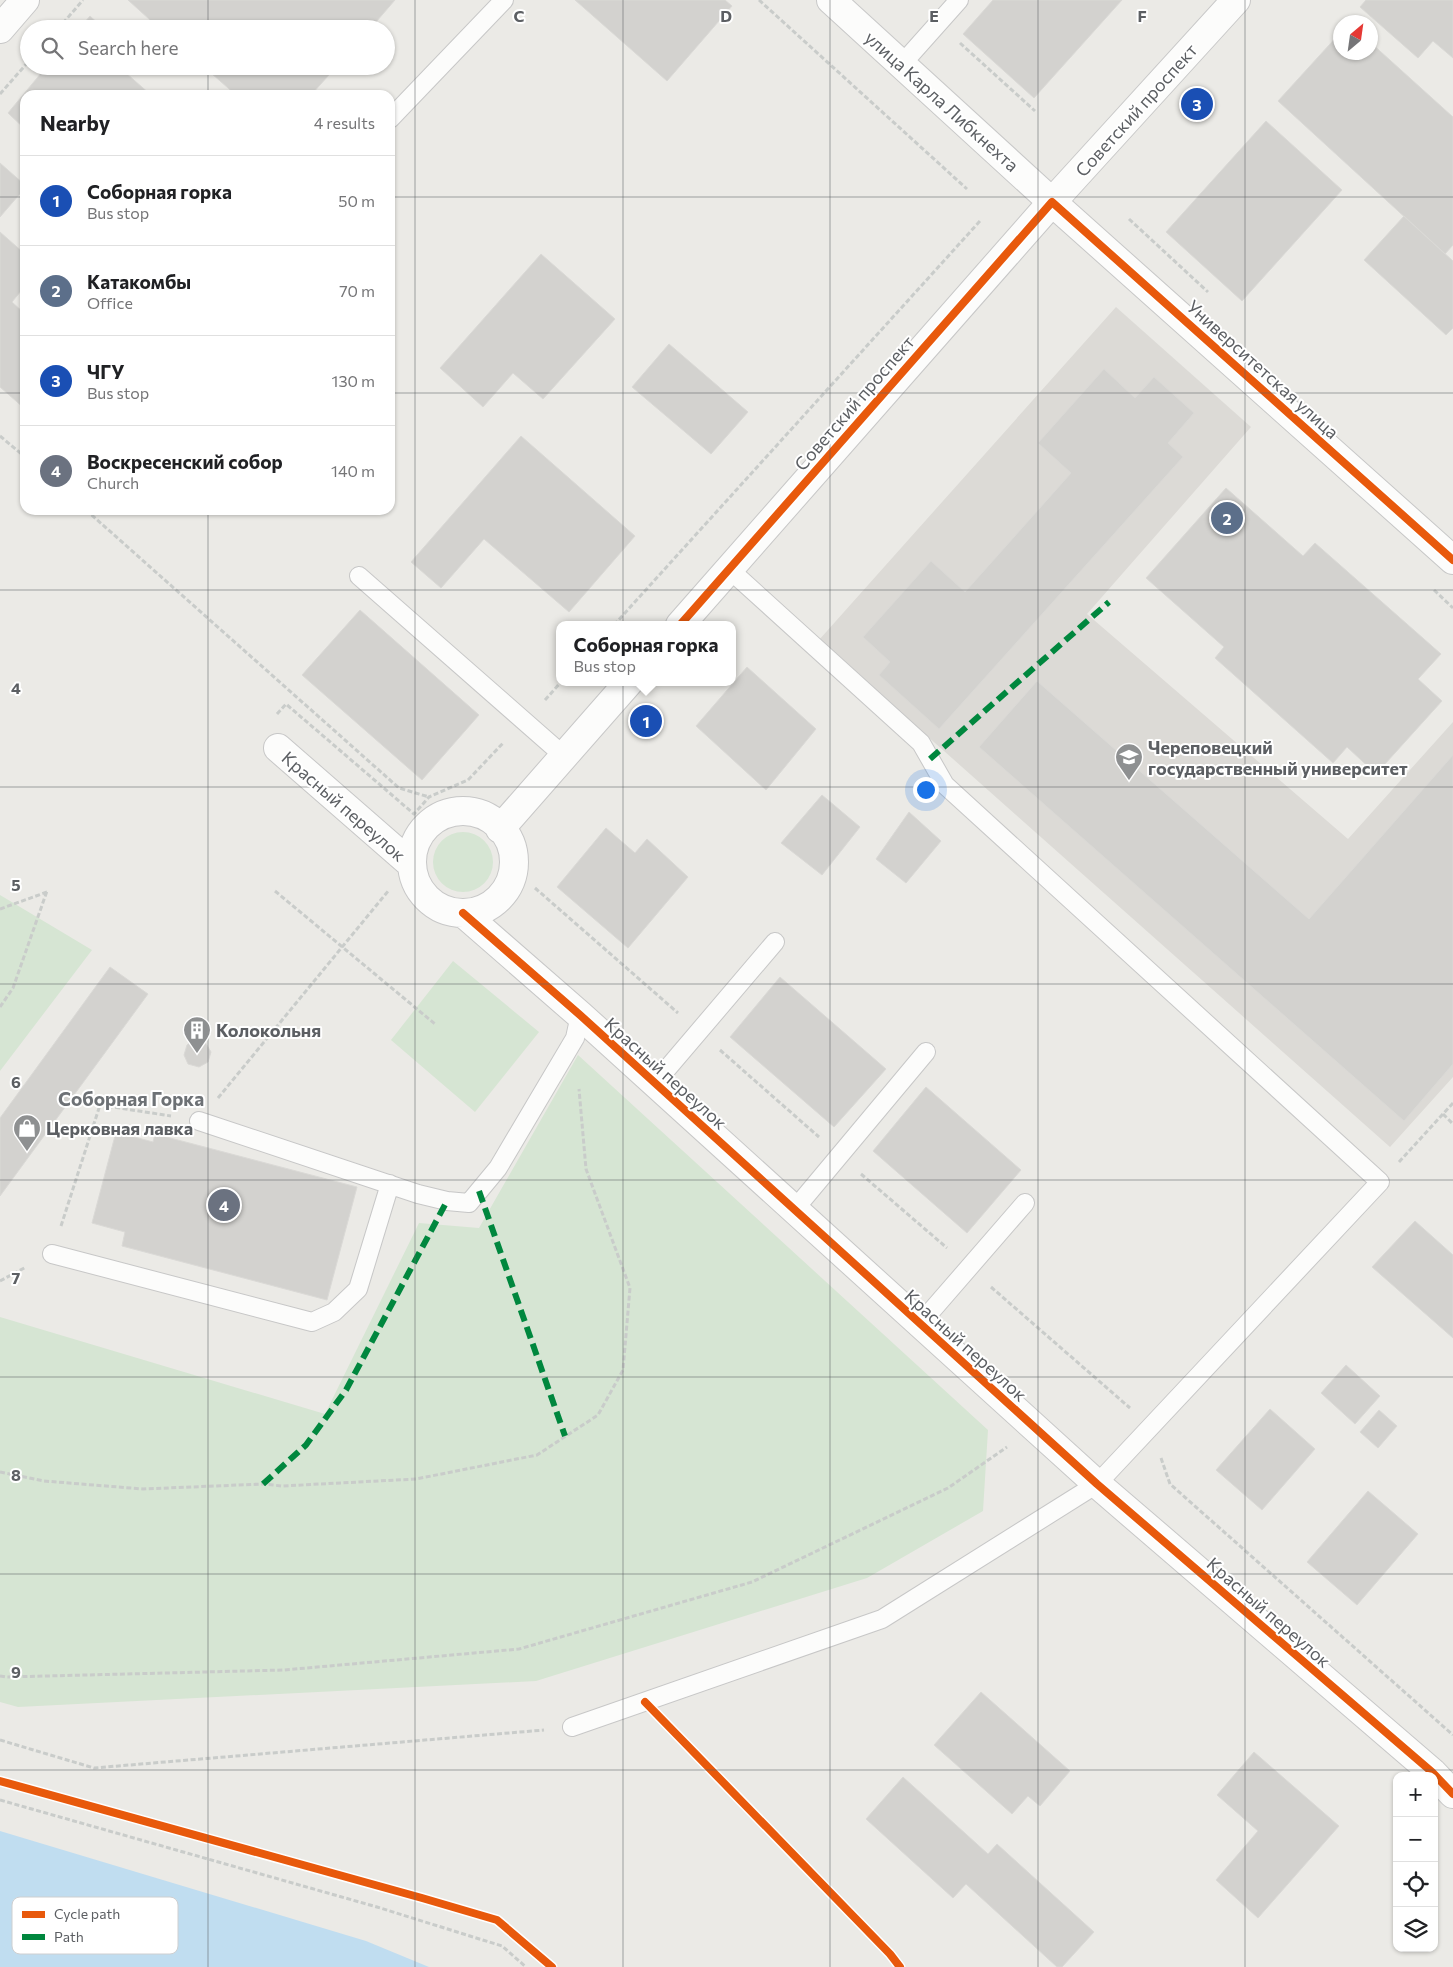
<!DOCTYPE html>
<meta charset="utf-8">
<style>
:root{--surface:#fff;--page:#f2f2f2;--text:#202124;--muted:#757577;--line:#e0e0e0;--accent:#0f766e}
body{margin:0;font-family:Commissioner,sans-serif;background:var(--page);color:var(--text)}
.controls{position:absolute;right:15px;bottom:15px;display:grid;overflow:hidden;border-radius:10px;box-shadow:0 1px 4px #0004}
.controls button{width:45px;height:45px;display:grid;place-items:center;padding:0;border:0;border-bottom:1px solid var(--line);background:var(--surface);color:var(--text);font:25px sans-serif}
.compass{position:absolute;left:1333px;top:15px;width:45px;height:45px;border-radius:50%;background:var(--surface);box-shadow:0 1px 4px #0004;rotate:29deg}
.you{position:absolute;left:925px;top:789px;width:18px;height:18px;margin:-12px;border:4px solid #fff;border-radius:50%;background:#1a73e8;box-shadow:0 0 0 8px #1a73e833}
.badge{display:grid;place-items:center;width:32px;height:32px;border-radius:50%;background:var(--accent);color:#fff;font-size:16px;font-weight:700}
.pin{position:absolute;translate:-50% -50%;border:2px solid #fff;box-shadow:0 1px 5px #0006}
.popup{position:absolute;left:556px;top:621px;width:180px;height:65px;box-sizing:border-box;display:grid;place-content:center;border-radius:10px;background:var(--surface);filter:drop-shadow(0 1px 4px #0005);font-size:16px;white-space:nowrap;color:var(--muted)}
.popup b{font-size:19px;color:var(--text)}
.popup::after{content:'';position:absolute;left:50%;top:100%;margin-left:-10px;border:10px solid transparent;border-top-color:var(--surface)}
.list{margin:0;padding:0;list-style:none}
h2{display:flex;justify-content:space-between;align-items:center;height:65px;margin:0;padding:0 20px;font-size:21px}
h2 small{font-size:16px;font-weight:400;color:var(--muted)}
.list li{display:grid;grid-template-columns:32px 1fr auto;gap:15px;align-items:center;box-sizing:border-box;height:90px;padding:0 20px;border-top:1px solid var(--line)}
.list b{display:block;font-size:19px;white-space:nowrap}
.list p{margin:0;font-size:16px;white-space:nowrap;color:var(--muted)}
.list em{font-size:16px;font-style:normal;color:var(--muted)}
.icon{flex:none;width:28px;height:28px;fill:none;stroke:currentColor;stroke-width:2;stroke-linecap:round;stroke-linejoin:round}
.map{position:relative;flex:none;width:1453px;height:1967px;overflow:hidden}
.search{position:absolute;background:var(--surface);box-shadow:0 1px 4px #0004;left:20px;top:20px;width:375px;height:55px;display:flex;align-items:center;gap:12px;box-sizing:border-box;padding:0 18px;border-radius:28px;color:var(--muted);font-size:19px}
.panel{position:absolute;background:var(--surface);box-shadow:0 1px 4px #0004;left:20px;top:90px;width:375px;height:425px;border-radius:15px}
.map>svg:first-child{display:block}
.education{fill:#dcdad6}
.green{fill:#d6e5d3}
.water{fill:#c0ddf0}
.building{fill:#d3d2cf;stroke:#dad9d6}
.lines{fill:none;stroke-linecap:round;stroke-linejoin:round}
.service-casing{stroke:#c7c7c7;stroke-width:20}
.minor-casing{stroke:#c7c7c7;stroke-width:30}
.secondary-casing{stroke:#c8c8c8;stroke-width:30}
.path{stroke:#c9ccca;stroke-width:3;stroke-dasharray:5 2.5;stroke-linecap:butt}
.service{stroke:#fcfcfb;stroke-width:18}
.minor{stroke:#fcfcfb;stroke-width:28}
.secondary{stroke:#fcfcfb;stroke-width:28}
.quiet{stroke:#00873e;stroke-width:6;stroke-dasharray:12 6;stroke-linecap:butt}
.cycleway-casing{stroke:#fff;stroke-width:11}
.cycleway{stroke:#e8590c;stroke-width:8}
.grid{fill:none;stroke:#5c5f63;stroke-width:1;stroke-opacity:0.55}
.labels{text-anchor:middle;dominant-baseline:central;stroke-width:4;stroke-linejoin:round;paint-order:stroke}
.street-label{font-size:18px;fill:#5c5f63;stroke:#fff}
.poi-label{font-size:18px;font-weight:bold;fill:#5c5f63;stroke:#fff;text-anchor:start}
.neighbourhood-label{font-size:19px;font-weight:bold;fill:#6d7175;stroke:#fff}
.key{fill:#fff;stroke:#cecfd0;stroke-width:1}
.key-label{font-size:14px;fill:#5c5f63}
.grid-label{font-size:16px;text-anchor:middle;font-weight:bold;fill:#5c5f63;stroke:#fff;stroke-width:4;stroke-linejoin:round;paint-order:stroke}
</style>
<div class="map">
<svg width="1453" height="1967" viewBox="0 0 1453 1967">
<rect width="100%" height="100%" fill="#ebeae6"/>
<path class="education" d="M1116,307L1251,427L1087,614L1348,839L1453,722V1077L1390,1147L819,640Z"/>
<path class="green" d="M433 862a30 30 0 1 1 60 0a30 30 0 1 1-60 0Z
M0,895L92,950L0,1071Z
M453,961L539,1032L475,1112L391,1040Z
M578,1055L988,1430L983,1511L867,1578L536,1681L18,1707L0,1702V1317L325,1414L419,1223L479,1228Z"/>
<path class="water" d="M0,1831L366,1941L429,1967H0Z"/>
<path class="building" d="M128,0H395L370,29H160Z
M575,0H725L732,6L667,81Z
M993,0H1122L1034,98L963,34Z
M1366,0H1453V58L1433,41L1418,58L1360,7Z
M90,16L104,29H79Z
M1340,33V52H1370V42L1453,117V245L1445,254L1278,101Z
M47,66H118L151,95H25V129L8,113Z
M203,66H337L311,95H236Z
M1266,121L1342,190L1242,301L1166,232Z
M0,163L25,185V188L0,217Z
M1404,216L1453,261V328L1446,335L1364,260Z
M0,232L25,254V286L12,302L25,314V409L0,387Z
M541,254L615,319L543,399L513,373L483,407L440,368Z
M669,344L748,412L711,454L632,387Z
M1104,369L1135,398L1154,377L1194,413L1168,443L1183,457L939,729L879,675L890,662L863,637L931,561L965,592L1071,473L1038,443Z
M521,436L635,536L569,612L484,539L441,588L411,562Z
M1226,488L1303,556L1315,543L1441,654L1418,679L1442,701L1376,774L1347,747L1333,763L1215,658L1224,647L1146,578Z
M360,610L479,715L422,780L302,675Z
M747,667L816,729L766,790L696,726Z
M1037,681L1309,919L1453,755V1064L1404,1121L979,747Z
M822,795L860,827L822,875L781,843Z
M909,812L941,841L906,883L876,859Z
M606,828L635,853L647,839L688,877L628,948L557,887Z
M110,967L148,994L0,1196V1118Z
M780,977L886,1069L834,1127L730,1037Z
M195,1038L205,1042L211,1052L208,1062L199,1067L188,1064L184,1055L187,1045Z
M926,1087L1021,1170L967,1233L873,1151Z
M116,1132L153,1142L155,1134L357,1187L327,1300L122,1246L125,1232L92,1223Z
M1415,1221L1453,1255V1338L1372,1267Z
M1346,1365L1380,1396L1355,1424L1321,1393Z
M1270,1409L1315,1449L1262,1510L1216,1470Z
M1379,1410L1397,1426L1378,1448L1360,1432Z
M1368,1491L1418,1534L1357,1605L1307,1562Z
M981,1692L1070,1771L1040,1806L1028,1796L1012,1814L934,1745Z
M1254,1752L1339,1826L1258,1918L1216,1880L1258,1831L1217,1795Z
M903,1777L988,1854L997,1844L1094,1932L1062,1967H1057L966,1884L953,1898L866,1819Z"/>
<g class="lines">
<g class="service-casing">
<path id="service" d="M902,64L959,0
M390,119L504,0
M359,576L564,756
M655,1083L775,942
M199,1121L418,1194L447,1201L469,1203L498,1168L575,1038L580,1015
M794,1210L926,1052
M52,1254L312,1322L334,1312L358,1289L390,1184
M920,1324L1025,1203
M572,1727L882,1619L1097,1484L1380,1182L945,785L921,743L729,569"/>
</g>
<g class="minor-casing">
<path id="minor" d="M0,29L25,0
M680,625L1052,202L1453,560
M278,748L411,864
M412 862a51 51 0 1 1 102 0a51 51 0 1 1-102 0Z
M500,829L629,682
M463,913L580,1015L1097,1484L1432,1772L1453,1794"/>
</g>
<g class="secondary-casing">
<path id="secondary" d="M831,0L1052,202L1236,0"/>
</g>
<path class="path" d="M759,0L967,189
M58,29L83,0
M960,43L1035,111
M0,94L29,61
M1129,219L1208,292
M0,436L25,457
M86,510L399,788L429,797
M1434,590L1453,608
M614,625L980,221
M545,700L561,682
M277,714L286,704L414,814L429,797L468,780L504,742
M535,888L678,1013
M275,891L435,1024
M0,909L47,892
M0,1007L13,988L47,891
M720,1050L819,1137
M218,1098L389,890
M1443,1114L1453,1124
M1399,1162L1453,1103
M861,1174L947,1248
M61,1226L100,1105L171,1116
M0,1281L26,1267
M991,1287L1130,1408
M1161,1458L1170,1484L1453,1735
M0,1472L44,1481L143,1489L263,1484L282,1486L416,1479L537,1455L598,1415L623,1370L630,1288L586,1169L579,1089
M0,1676L7,1677L284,1670L519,1649L752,1582L948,1488L1007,1447
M0,1740L94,1768L544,1730
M0,1800L377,1907L502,1946L526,1967"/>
<use href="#service" class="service"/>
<use href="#minor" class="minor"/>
<use href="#secondary" class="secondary"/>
<path class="quiet" d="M930,759L1109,602
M479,1191L565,1436
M263,1484L306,1445L346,1390L447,1201"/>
<g class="cycleway-casing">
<path id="cycleway" d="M680,625L1052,202L1453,560
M463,913L580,1015L1097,1484L1432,1772L1453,1794
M645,1702L890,1954L900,1967
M0,1781L422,1898L497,1920L552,1967"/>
</g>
<use href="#cycleway" class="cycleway"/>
</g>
<path class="grid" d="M208,0V29M415,0V1967M623,0V1967M830,0V1967M1038,0V1967M1245,0V1967M208,66V95M0,197H25M390,197H1453M0,393H25M390,393H1453M208,510V1967M0,590H1453M0,787H1453M0,984H1453M0,1180H1453M0,1377H1453M0,1574H1453M0,1770H1453"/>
<defs>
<g id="university-pin" transform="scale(1.4375)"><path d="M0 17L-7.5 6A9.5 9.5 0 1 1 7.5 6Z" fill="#8e9091" stroke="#fff"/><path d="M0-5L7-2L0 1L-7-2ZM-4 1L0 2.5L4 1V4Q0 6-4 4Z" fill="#fff"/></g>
<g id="building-pin" transform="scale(1.4375)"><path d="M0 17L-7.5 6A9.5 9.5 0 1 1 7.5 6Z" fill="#8e9091" stroke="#fff"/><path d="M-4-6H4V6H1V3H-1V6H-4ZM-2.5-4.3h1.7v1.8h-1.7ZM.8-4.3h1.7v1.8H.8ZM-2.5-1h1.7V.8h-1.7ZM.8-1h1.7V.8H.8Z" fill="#fff"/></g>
<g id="shop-pin" transform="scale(1.4375)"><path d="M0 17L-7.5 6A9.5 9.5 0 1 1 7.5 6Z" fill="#8e9091" stroke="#fff"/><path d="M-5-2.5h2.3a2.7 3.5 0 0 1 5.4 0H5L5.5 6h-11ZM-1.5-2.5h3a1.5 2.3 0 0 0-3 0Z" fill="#fff"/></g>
</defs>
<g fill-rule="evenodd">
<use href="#university-pin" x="1129" y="757"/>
<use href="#building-pin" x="197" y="1030"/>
<use href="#shop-pin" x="27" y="1128"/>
</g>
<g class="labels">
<g class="street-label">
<text transform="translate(942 101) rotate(42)">улица Карла Либкнехта</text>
<text transform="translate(1136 110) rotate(-48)">Советский проспект</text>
<text transform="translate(1263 369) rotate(42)">Университетская улица</text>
<text transform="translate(854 403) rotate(-49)">Советский проспект</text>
<text transform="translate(344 806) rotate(41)">Красный переулок</text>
<text transform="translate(666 1073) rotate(42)">Красный переулок</text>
<text transform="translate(966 1345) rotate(42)">Красный переулок</text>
<text transform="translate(1269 1612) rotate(41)">Красный переулок</text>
</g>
<g class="poi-label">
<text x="1148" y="747">Череповецкий<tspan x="1148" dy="21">государственный университет</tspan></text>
<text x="216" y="1030">Колокольня</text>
<text x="46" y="1128">Церковная лавка</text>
</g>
<g class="neighbourhood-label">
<text x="131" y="1098">Соборная Горка</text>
</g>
</g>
<rect x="12" y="1897" width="166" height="57" rx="8" class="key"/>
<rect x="22" y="1911" width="23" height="7" fill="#e8590c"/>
<rect x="22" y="1934" width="23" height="6" fill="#00873e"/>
<g class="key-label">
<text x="54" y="1919">Cycle path</text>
<text x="54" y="1942">Path</text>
</g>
<g class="grid-label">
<text x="519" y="22">C</text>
<text x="726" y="22">D</text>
<text x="934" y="22">E</text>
<text x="1142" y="22">F</text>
<text x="16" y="694">4</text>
<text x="16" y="891">5</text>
<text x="16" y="1088">6</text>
<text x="16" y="1284">7</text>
<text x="16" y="1481">8</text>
<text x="16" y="1678">9</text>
</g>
</svg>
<div class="controls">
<button>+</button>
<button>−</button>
<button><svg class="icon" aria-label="locate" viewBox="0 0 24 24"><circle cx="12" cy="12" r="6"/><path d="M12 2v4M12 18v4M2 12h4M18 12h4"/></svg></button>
<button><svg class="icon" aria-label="layers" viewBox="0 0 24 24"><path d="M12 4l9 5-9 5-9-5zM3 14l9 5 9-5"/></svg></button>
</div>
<svg class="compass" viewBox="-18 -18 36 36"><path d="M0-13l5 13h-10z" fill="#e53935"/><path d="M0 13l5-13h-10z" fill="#757577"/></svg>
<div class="you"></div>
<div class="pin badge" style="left:646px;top:721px;background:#1a4fb4">1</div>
<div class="popup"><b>Соборная горка</b>Bus stop</div>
<div class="pin badge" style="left:1227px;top:518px;background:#5c6f8a">2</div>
<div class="pin badge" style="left:1197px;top:104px;background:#1a4fb4">3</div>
<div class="pin badge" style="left:224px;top:1205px;background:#6b7280">4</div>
<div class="search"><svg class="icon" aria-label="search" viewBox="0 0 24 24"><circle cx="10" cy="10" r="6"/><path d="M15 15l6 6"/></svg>Search here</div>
<section class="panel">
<h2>Nearby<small>4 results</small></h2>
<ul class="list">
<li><span class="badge" style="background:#1a4fb4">1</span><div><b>Соборная горка</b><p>Bus stop</p></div><em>50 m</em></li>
<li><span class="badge" style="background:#5c6f8a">2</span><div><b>Катакомбы</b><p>Office</p></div><em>70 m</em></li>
<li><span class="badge" style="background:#1a4fb4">3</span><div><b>ЧГУ</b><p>Bus stop</p></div><em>130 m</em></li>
<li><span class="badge" style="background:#6b7280">4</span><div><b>Воскресенский собор</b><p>Church</p></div><em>140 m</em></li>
</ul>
</section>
</div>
